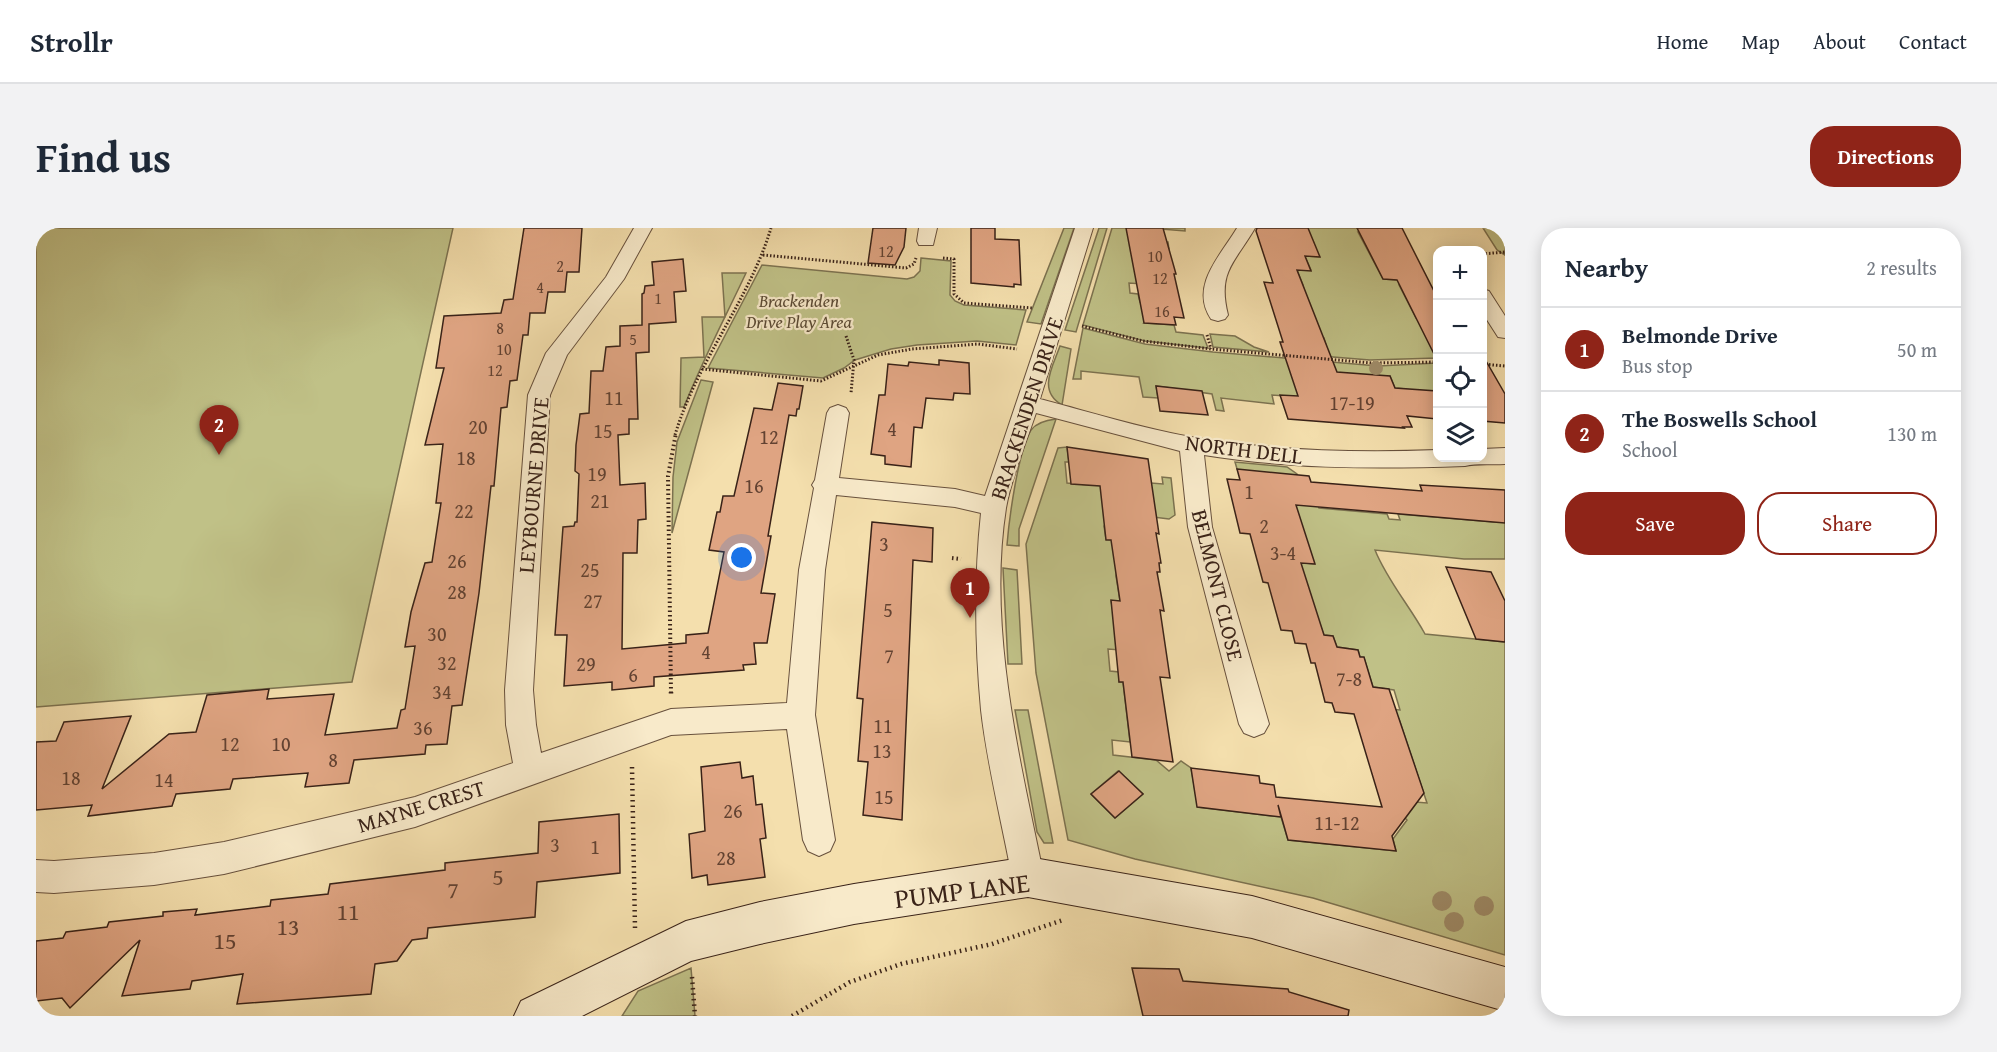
<!DOCTYPE html>
<meta charset="utf-8">
<style>
:root{--surface:#fff;--page:#f2f2f3;--text:#1f2937;--muted:#747a83;--line:#e0e1e3;--accent:#8f2418}
body{margin:0;font-family:"Gentium Book Plus",serif;background:var(--page);color:var(--text)}
.controls{position:absolute;right:18px;top:18px;display:grid;overflow:hidden;border-radius:12px;box-shadow:0 3px 15px #0003}
.controls button{width:54px;height:54px;display:grid;place-items:center;padding:0;border:0;border-bottom:2px solid var(--line);background:var(--surface);color:var(--text);font:30px sans-serif}
.you{position:absolute;left:706px;top:330px;width:21px;height:21px;margin:-15px;border:4px solid #fff;border-radius:50%;background:#1a73e8;box-shadow:0 0 0 9px #1a73e833}
.badge{display:grid;place-items:center;width:39px;height:39px;border-radius:50%;background:var(--accent);color:#fff;font-size:20px;font-weight:700}
.pin{position:absolute;translate:-50% -50px;filter:drop-shadow(0 2px 3px #0008)}
.pin::after{content:'';position:absolute;top:32px;width:21px;height:18px;background:inherit;clip-path:polygon(0 0,100% 0,50% 100%)}
.list{margin:0;padding:0;list-style:none}
h2{display:flex;justify-content:space-between;align-items:center;height:78px;margin:0;padding:0 24px;font-size:26px}
h2 small{font-size:20px;font-weight:400;color:var(--muted)}
.list li{display:grid;grid-template-columns:39px 1fr auto;gap:18px;align-items:center;box-sizing:border-box;height:84px;padding:0 24px;border-top:2px solid var(--line)}
.list b{display:block;font-size:22px;white-space:nowrap}
.list p{margin:0;font-size:20px;white-space:nowrap;color:var(--muted)}
.list em{font-size:20px;font-style:normal;color:var(--muted)}
.actions{display:flex;gap:12px;padding:18px 24px}
.actions a{flex:1;padding:14px 0;border:2px solid var(--accent);border-radius:24px;text-align:center;font-size:21px;color:var(--accent)}
.actions .main{background:var(--accent);color:#fff}
.icon{flex:none;width:33px;height:33px;fill:none;stroke:currentColor;stroke-width:2;stroke-linecap:round;stroke-linejoin:round}
.map{position:relative;flex:none;width:1469px;height:788px;overflow:hidden;border-radius:24px}
header{display:flex;align-items:center;gap:36px;box-sizing:border-box;height:84px;padding:0 30px;background:var(--surface);border-bottom:2px solid var(--line)}
header strong{font-size:28px}
nav{display:flex;gap:33px;margin-inline-start:auto;font-size:21px}
.intro{display:flex;align-items:center;justify-content:space-between;box-sizing:border-box;height:144px;padding:0 36px}
h1{margin:0;font-size:42px}
.button{padding:15px 27px;border-radius:24px;background:var(--accent);color:#fff;font-size:21px;font-weight:700}
main{display:flex;gap:36px;padding:0 36px}
aside{flex:1;background:var(--surface);border-radius:24px;box-shadow:0 3px 15px #0003}
.map>svg:first-child{display:block}
.green{fill:#c0c187;stroke:#7c7250;stroke-width:1.5;fill-rule:evenodd}
.building{fill:#dfa482;stroke:#392218;stroke-width:1.5}
.lines{fill:none;stroke-linecap:round;stroke-linejoin:round}
.street-casing{stroke:#68513d;stroke-width:2}
.secondary-casing{stroke:#392218;stroke-width:2}
.path-far2{stroke:#392218;stroke-width:3;stroke-dasharray:1.5 2;stroke-linecap:butt}
.path-far1{stroke:#392218;stroke-width:4;stroke-dasharray:1.5 3;stroke-linecap:butt}
.path{stroke:#392218;stroke-width:4.5;stroke-dasharray:1.5 4;stroke-linecap:butt}
.street{fill:#f8eaca;fill-rule:evenodd}
.secondary{fill:#f8eaca;fill-rule:evenodd}
.tree{fill:#a08d6a}
.labels{text-anchor:middle;dominant-baseline:central;stroke-width:4.5;stroke-linejoin:round;paint-order:stroke}
.far-number-label{font-size:16px;fill:#624232}
.far-park-label{font-size:18px;font-style:italic;fill:#5b4a34;stroke:#f8eaca}
.number-label{font-size:20px;fill:#624232}
.street-label{font-size:22px;fill:#392218;stroke:#f8eaca}
.near-number-label{font-size:24px;fill:#624232}
.near-street-label{font-size:27px;fill:#392218;stroke:#f8eaca}
</style>
<header>
<strong>Strollr</strong>
<nav><a>Home</a><a>Map</a><a>About</a><a>Contact</a></nav>
</header>
<div class="intro"><h1>Find us</h1><a class="button">Directions</a></div>
<main>
<div class="map">
<svg width="1469" height="788" viewBox="0 0 1469 788">
<rect width="100%" height="100%" fill="#f4dfad"/>
<filter id="stains"><feTurbulence type="fractalNoise" baseFrequency=".00333" numOctaves="4"/><feColorMatrix values="0 0 0 0 .2 0 0 0 0 .09 0 0 0 0 .02 0 0 0 .5 -.17"/></filter>
<radialGradient id="worn" r=".72"><stop offset=".6" stop-color="#630" stop-opacity="0"/><stop offset="1" stop-color="#630" stop-opacity=".3"/></radialGradient>
<path class="green" d="M0,0H417L316,454L0,479Z
M1028,0H1038L1005,96L991,94Z
M1063,0H1071L1040,104L1029,102Z
M1076,0H1149V3L1125,1L1128,14H1132L1133,21L1117,20L1137,58L1093,55L1094,65L1102,66L1104,74L1133,76L1108,95L1138,97L1140,104L1167,107L1172,120L1109,113L1047,97Z
M1265,0H1341L1343,5L1322,4L1347,51L1364,52L1363,57L1380,90L1389,91L1398,125H1401V130L1334,132L1285,128L1290,117L1288,110L1277,109L1267,57L1261,42H1275L1270,31L1257,29L1256,27L1283,29Z
M1447,0H1469V27L1461,22Z
M885,30L915,33L914,67L919,73L928,77L990,82L980,117L941,113L881,117L855,121L819,132L808,140L787,150L672,140L726,37L871,51L878,49L884,43Z
M686,45H710C689,90 666,133 648,179H644L645,130L668,129L666,89H689Z
M1047,100L1109,116L1177,124L1342,138L1401,135V170L1373,167L1370,161L1359,160L1354,148L1292,171L1236,167L1238,176L1185,170L1188,183L1180,182L1176,166L1120,158L1122,170L1107,169L1103,149L1045,143V151H1037Z
M1174,106L1199,108L1218,119L1233,124L1177,119Z
M1024,118L1035,121L1026,177C1001,163 1017,138 1024,118Z
M665,152L677,154L636,305L637,249L641,214Z
M1020,191L983,301V318L971,317C973,292 982,223 995,202C1001,194 1011,192 1020,191Z
M1031,219L1033,234H1029L1031,255L1054,257L1089,253L1127,256L1126,249L1135,250L1139,287L1133,291L1117,289L1068,298L1070,311L1085,313L1080,348L1084,373H1075L1085,422L1072,421L1074,443L1083,444V454H1087L1094,514L1076,512L1077,527L1120,532L1133,543L1145,533L1155,540L1162,579L1245,589L1252,612L1360,623L1357,611L1371,592L1367,588L1379,574L1391,575L1363,491L1340,480L1364,482L1358,462L1337,459L1328,430L1324,429L1322,422L1301,419L1297,408L1288,407L1260,334L1278,336L1201,241L1199,234L1251,239L1261,246L1266,265L1278,266L1283,280L1351,286L1353,291L1364,292L1362,286L1458,294L1469,289V331H1428L1339,322C1351,352 1373,377 1389,406L1469,414V727L1277,670L1099,631L1032,612L1000,445L990,316L1022,220ZM1082,543L1107,566L1079,590L1055,566Z
M967,340L981,342L986,436H972Z
M979,482H992L1017,615H1008L1001,604Z
M655,740L659,788H586L602,763Z"/>
<path class="building" d="M488,0H546L543,44H531L529,64H512L509,85H494L492,107H487L481,152L474,153L471,179L465,180L458,258H455L443,365L426,477L416,478L411,516L390,517L389,526L318,532L313,555L269,559L272,545L197,551L194,561L140,566L136,578L52,588L56,577L0,582V514L20,513L28,494L95,488L66,561L133,506L160,504L171,467L233,461L231,471L298,466L289,507L361,500L365,482L369,481L379,418L369,419L375,384L389,335L396,334L405,275H400L407,216L389,217L408,140H400L408,88L465,85L468,72L477,71Z
M837,0H870L868,19L859,37L832,35Z
M935,0H959V11L983,12L985,57L978,56V59L935,55Z
M1090,0H1127L1140,46H1138L1148,90L1138,89L1140,97L1108,95Z
M1221,0H1272L1284,29L1269,28L1275,43L1261,42L1301,144L1354,148L1359,160L1401,163V191L1371,188L1376,199H1367L1368,200L1252,191L1244,167L1262,168L1244,114H1247L1228,54L1237,55L1220,3Z
M1321,0H1366L1401,69V132L1361,52L1347,51Z
M647,31L650,63L638,64L640,94L613,96V124L600,125L602,191H593V206L582,207L584,257L609,255L610,291L602,292L601,325H587L586,421L650,415V407L672,405L688,324L673,322L681,284H684L687,268H698L718,180L736,182L742,155L767,158L763,181H761L760,188L753,187L732,308H735L725,365L739,366L731,415H718L720,436L707,437L708,442L618,449V458L576,462V454L528,458L531,407H519L527,299L538,298L539,294H541L543,246L539,243L540,217L544,186L553,185L555,143H567L570,119L584,118V98L606,97V66L608,65L609,58L618,57L616,34Z
M1446,126L1469,166V195L1446,193Z
M903,132L933,135L934,166L918,165L917,172L890,170L886,200L878,199L875,239L849,236V228L835,226L843,167H849L852,136L872,138L873,134L903,137Z
M1120,158L1166,163L1172,187L1124,183Z
M1031,219L1112,231L1123,306L1120,305L1125,335H1123L1124,344H1121L1128,383L1124,382L1134,450L1124,449L1137,534L1096,529L1087,454H1083L1075,372L1084,373L1075,312H1070L1064,258L1035,256Z
M1201,241L1273,248L1275,254L1386,263L1384,257L1469,262V295L1260,277L1279,336L1265,335L1288,407L1297,408L1301,419L1322,422L1324,429H1328L1337,459L1353,461L1388,565L1356,608L1360,623L1252,612L1242,577L1245,589L1161,579L1155,540L1223,548L1224,555L1238,557L1240,569L1346,579L1318,486L1299,484L1296,475L1289,474L1279,435H1275L1270,416L1259,415L1256,403L1245,402L1232,355L1227,354L1214,306L1204,305L1191,251L1204,252Z
M836,294L897,300L896,334L877,332L866,592L827,587L832,534L822,533L827,471L821,470Z
M1410,339L1455,344L1469,373V414L1440,411Z
M704,534L706,550L717,548L720,577L726,576L730,610L724,611L729,649L672,657L671,647L656,650L653,606L669,603L665,539Z
M1083,543L1107,566L1079,590L1055,566Z
M583,586L584,645L501,654L499,689L392,700L391,710L376,712L361,733L339,736L335,766L201,776L207,746L156,753L154,761L86,768L104,712L34,780L26,770L0,773V713L27,710L30,704L71,699L73,694L127,688V684L161,681L159,687L234,678L235,672L292,666L294,656L409,642V635L502,625L503,594Z
M1096,740L1143,741L1147,753L1252,761L1253,764L1313,782L1312,788H1107Z"/>
<g class="lines">
<g class="street-casing">
<path id="street" d="M598,0H616L588,51L531,127L514,167L497,462L500,497L505,525L635,481L751,475L763,342L778,260L776,257L779,252L791,185L794,180L802,177L810,180L813,185L803,250L919,261L949,268L1039,0H1057L1004,171C1054,184 1104,200 1155,209C1236,223 1319,225 1402,222V230H1446V221L1469,220V236C1455,237 1441,235 1429,238C1342,241 1254,241 1168,227L1176,299L1233,496L1228,505L1218,509L1208,505L1203,496L1152,299L1144,223L1000,185C990,215 975,250 970,280C951,400 984,532 1008,649L1004,661L992,665L980,661L976,649C966,595 951,536 945,482C939,416 938,351 945,285L919,279L800,267L789,342L779,487L799,612L794,623L783,628L772,623L767,612L751,501L635,507L379,599L188,646L118,657L18,665L0,664V632L18,633L118,625L188,614L379,569L477,535L470,497L469,462L492,167L510,125L570,49Z
M883,0H901L897,17H883L881,13Z
M1201,0H1219C1199,35 1181,43 1192,87L1189,91L1182,93L1175,91C1153,58 1185,27 1201,0Z
M1446,61L1453,63L1469,88V110L1462,109L1446,84Z"/>
</g>
<g class="secondary-casing">
<path id="secondary" d="M992,629L1216,668L1469,739V783L1216,710L992,669L818,696L724,716L655,733L546,788H478L485,773L650,693L724,674L818,656Z"/>
</g>
<path class="path-far2" d="M1446,26L1469,24
M727,27L870,40L878,36L880,30
M907,30L918,31V66L928,75L996,80
M1046,98L1107,113L1175,121L1336,135L1402,134
M1171,107L1175,121
M810,108L818,132L815,165
M1446,136L1469,138
M666,141L785,153L842,127L876,121L942,116L981,121
M639,207C661,133 713,73 735,0"/>
<path class="path-far1" d="M916,330L925,331
M635,465L632,248L640,205"/>
<path class="path" d="M635,464V466
M596,539L599,700
M656,749L659,788
M756,788L814,754L865,736L956,716L1027,692"/>
<use href="#street" class="street"/>
<use href="#secondary" class="secondary"/>
</g>
<g class="tree">
<circle cx="1340" cy="140" r="7"/>
<circle cx="1406" cy="673" r="10"/>
<circle cx="1448" cy="678" r="10"/>
<circle cx="1418" cy="694" r="10"/>
</g>
<g class="labels">
<g class="far-number-label">
<text x="850" y="23">12</text>
<text x="1119" y="28">10</text>
<text x="524" y="38">2</text>
<text x="1124" y="50">12</text>
<text x="504" y="59">4</text>
<text x="622" y="70">1</text>
<text x="1126" y="83">16</text>
<text x="464" y="100">8</text>
<text x="597" y="111">5</text>
<text x="468" y="121">10</text>
<text x="459" y="142">12</text>
</g>
<g class="far-park-label">
<text x="763" y="72">Brackenden<tspan x="763" dy="21">Drive Play Area</tspan></text>
</g>
<g class="number-label">
<text x="578" y="169">11</text>
<text x="1316" y="174">17-19</text>
<text x="442" y="198">20</text>
<text x="856" y="200">4</text>
<text x="567" y="202">15</text>
<text x="733" y="208">12</text>
<text x="430" y="229">18</text>
<text x="561" y="245">19</text>
<text x="718" y="257">16</text>
<text x="1213" y="263">1</text>
<text x="564" y="272">21</text>
<text x="428" y="282">22</text>
<text x="1228" y="297">2</text>
<text x="848" y="315">3</text>
<text x="1247" y="324">3-4</text>
<text x="421" y="332">26</text>
<text x="554" y="341">25</text>
<text x="421" y="363">28</text>
<text x="557" y="372">27</text>
<text x="852" y="381">5</text>
<text x="401" y="405">30</text>
<text x="670" y="423">4</text>
<text x="853" y="427">7</text>
<text x="411" y="434">32</text>
<text x="550" y="435">29</text>
<text x="597" y="446">6</text>
<text x="1313" y="450">7-8</text>
<text x="406" y="463">34</text>
<text x="847" y="497">11</text>
<text x="387" y="499">36</text>
<text x="194" y="515">12</text>
<text x="245" y="515">10</text>
<text x="846" y="522">13</text>
<text x="297" y="531">8</text>
<text x="35" y="549">18</text>
<text x="128" y="551">14</text>
<text x="848" y="568">15</text>
<text x="697" y="582">26</text>
<text x="1301" y="594">11-12</text>
<text x="519" y="616">3</text>
<text x="559" y="618">1</text>
<text x="690" y="629">28</text>
</g>
<g class="street-label">
<text transform="translate(990 180) rotate(-72)">BRACKENDEN DRIVE</text>
<text transform="translate(1208 221) rotate(7)">NORTH DELL</text>
<text transform="translate(497 257) rotate(-85)">LEYBOURNE DRIVE</text>
<text transform="translate(1182 357) rotate(76)">BELMONT CLOSE</text>
<text transform="translate(385 578) rotate(-17)">MAYNE CREST</text>
</g>
<g class="near-number-label">
<text x="462" y="648">5</text>
<text x="417" y="661">7</text>
<text x="312" y="683">11</text>
<text x="252" y="698">13</text>
<text x="189" y="712">15</text>
</g>
<g class="near-street-label">
<text transform="translate(926 662) rotate(-7)">PUMP LANE</text>
</g>
</g>
<rect width="100%" height="100%" filter="url(#stains)"/>
<rect width="100%" height="100%" fill="url(#worn)"/>
</svg>
<div class="controls">
<button>+</button>
<button>−</button>
<button><svg class="icon" aria-label="locate" viewBox="0 0 24 24"><circle cx="12" cy="12" r="6"/><path d="M12 2v4M12 18v4M2 12h4M18 12h4"/></svg></button>
<button><svg class="icon" aria-label="layers" viewBox="0 0 24 24"><path d="M12 4l9 5-9 5-9-5zM3 14l9 5 9-5"/></svg></button>
</div>
<div class="you"></div>
<div class="pin badge" style="left:934px;top:390px">1</div>
<div class="pin badge" style="left:183px;top:227px">2</div>
</div>
<aside>
<h2>Nearby<small>2 results</small></h2>
<ul class="list">
<li><span class="badge">1</span><div><b>Belmonde Drive</b><p>Bus stop</p></div><em>50 m</em></li>
<li><span class="badge">2</span><div><b>The Boswells School</b><p>School</p></div><em>130 m</em></li>
</ul>
<div class="actions"><a class="main">Save</a><a>Share</a></div>
</aside>
</main>
